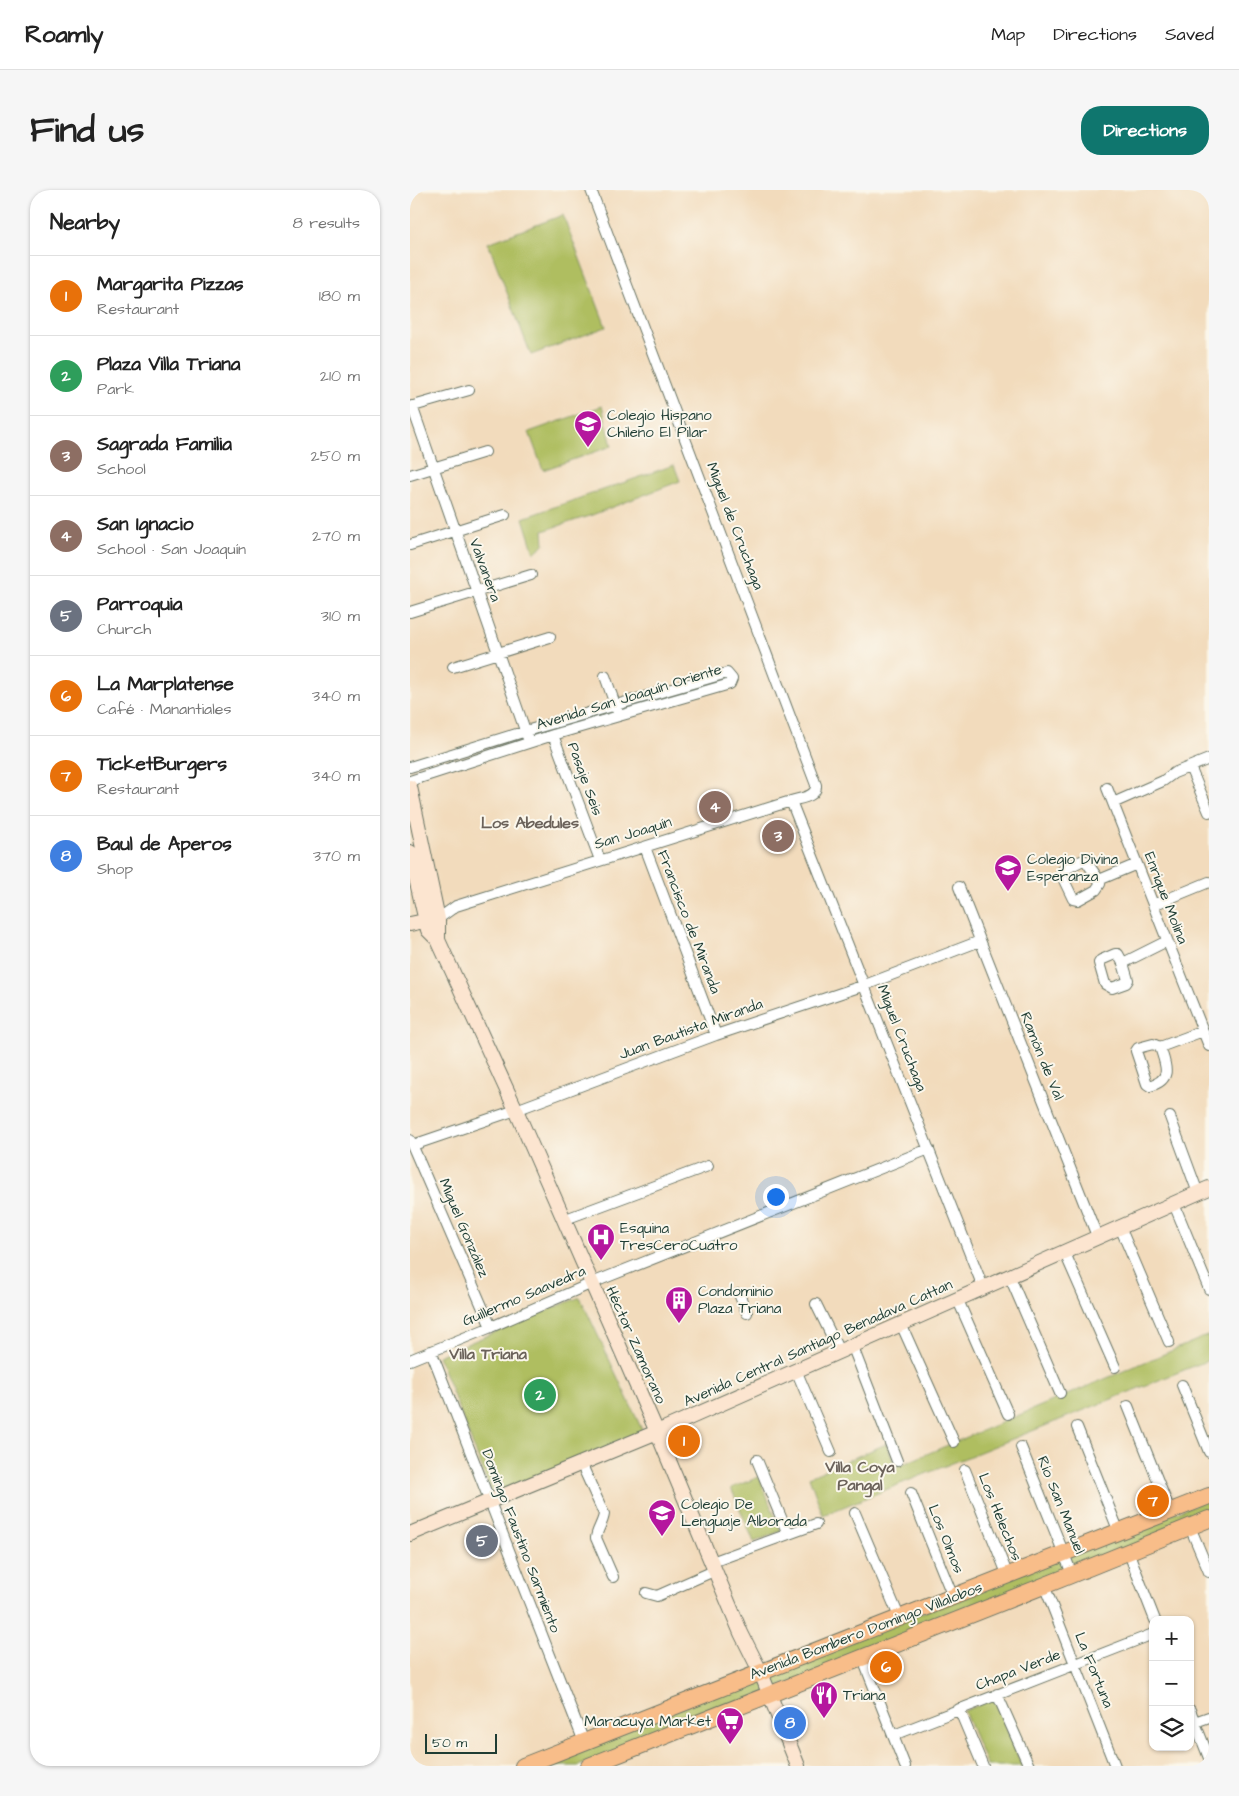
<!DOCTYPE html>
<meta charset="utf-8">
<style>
:root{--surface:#fff;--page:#f6f6f6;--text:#222;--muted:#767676;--line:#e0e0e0;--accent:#0f766e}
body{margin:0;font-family:"Architects Daughter",sans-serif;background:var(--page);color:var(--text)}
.controls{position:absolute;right:15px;bottom:15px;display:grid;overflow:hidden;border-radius:10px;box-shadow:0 1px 4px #0004}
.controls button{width:45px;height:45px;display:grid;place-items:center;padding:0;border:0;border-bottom:1px solid var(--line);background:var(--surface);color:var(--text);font:25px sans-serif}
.scale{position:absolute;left:15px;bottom:12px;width:72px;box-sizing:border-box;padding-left:5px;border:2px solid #1f3d34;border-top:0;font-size:14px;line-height:18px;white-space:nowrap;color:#1f3d34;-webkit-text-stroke:4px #fbf7ec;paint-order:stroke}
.you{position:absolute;left:365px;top:1006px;width:18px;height:18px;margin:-12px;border:4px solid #fff;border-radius:50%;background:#1a73e8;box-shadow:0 0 0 8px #1a73e833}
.badge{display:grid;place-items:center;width:32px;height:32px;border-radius:50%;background:var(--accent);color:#fff;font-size:16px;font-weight:700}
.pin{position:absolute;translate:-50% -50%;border:2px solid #fff;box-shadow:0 1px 5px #0006}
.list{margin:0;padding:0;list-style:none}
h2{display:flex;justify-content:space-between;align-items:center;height:65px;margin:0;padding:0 20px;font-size:21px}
h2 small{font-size:16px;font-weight:400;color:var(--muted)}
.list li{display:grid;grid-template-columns:32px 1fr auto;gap:15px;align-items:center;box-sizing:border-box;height:80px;padding:0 20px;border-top:1px solid var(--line)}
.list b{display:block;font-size:19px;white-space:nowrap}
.list p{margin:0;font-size:16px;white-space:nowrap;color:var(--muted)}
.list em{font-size:16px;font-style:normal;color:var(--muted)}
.icon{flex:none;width:28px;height:28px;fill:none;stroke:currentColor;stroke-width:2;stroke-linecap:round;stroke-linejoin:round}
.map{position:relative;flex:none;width:799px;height:1576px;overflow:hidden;border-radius:20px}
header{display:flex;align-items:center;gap:30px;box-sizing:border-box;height:70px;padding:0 25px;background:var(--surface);border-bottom:1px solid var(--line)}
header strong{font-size:24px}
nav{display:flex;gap:28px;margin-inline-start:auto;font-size:18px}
.intro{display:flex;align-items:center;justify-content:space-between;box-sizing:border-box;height:120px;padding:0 30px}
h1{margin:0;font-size:35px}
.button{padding:12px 22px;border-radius:20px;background:var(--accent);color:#fff;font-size:18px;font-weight:700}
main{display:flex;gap:30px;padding:0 30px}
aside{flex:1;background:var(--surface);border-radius:20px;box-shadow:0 1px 4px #0004}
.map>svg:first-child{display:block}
.green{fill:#afbe61;stroke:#677e4a}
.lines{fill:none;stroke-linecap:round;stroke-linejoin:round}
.street-casing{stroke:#697464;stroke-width:12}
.secondary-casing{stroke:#697464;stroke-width:16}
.primary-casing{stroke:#697464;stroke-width:18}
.street{stroke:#fff;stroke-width:10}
.secondary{stroke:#fce5d0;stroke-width:14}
.primary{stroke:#f8bd89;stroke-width:16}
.labels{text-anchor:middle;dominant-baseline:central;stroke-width:4;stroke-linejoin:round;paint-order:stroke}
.poi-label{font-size:15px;fill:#1f3d34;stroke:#fbf7ec;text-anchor:start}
.street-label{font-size:15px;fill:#1f3d34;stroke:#fbf7ec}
.neighbourhood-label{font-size:16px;font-weight:bold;fill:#6b625a;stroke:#fbf7ec}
</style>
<header>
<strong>Roamly</strong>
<nav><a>Map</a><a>Directions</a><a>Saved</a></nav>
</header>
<div class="intro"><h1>Find us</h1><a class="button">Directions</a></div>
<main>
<aside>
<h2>Nearby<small>8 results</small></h2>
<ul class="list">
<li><span class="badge" style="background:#e8710a">1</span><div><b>Margarita Pizzas</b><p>Restaurant</p></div><em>180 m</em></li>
<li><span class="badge" style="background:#2e9e5b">2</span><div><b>Plaza Villa Triana</b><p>Park</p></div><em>210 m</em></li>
<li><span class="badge" style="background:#8d6e63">3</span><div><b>Sagrada Familia</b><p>School</p></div><em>250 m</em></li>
<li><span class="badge" style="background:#8d6e63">4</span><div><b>San Ignacio</b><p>School · San Joaquín</p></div><em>270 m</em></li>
<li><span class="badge" style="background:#6b7280">5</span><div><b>Parroquia</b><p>Church</p></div><em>310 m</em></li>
<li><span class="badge" style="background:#e8710a">6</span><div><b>La Marplatense</b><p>Café · Manantiales</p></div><em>340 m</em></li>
<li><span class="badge" style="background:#e8710a">7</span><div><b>TicketBurgers</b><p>Restaurant</p></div><em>340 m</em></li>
<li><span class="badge" style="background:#3f7fe0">8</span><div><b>Baul de Aperos</b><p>Shop</p></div><em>370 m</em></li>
</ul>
</aside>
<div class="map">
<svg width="799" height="1576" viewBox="0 0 799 1576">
<rect width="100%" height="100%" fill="#fbf7ec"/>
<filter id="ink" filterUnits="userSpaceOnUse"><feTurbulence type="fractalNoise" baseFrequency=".02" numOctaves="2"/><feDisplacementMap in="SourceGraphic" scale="10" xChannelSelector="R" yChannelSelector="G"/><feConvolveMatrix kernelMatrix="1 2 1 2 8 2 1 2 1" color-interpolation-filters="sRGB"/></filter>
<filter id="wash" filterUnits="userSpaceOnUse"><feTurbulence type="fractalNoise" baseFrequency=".0096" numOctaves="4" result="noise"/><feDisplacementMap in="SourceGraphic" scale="20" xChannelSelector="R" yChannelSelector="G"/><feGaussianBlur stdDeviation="1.12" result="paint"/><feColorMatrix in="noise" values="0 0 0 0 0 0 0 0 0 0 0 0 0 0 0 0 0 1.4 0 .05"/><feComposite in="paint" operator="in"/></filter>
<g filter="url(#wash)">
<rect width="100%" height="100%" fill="#f2dbbc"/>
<path class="green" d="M153,25L196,137L121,165L78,53Z
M192,216L202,256L133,280L119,242Z
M264,275L270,291L182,325L133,341L134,354L124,363L113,328Z
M170,1107L234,1244L86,1314L28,1166Z
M799,1145V1170L413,1325L399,1287L476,1254L486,1277Z
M349,1287L371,1341L344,1352L321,1298Z
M799,1309V1328L168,1576H125Z
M584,1509L612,1576H577L554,1521Z"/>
</g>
<g filter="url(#ink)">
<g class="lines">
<g class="street-casing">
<path id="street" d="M2,216L117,546
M0,217L59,200
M0,285L75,262
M0,355L95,325
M0,422L121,385
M43,477L140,447
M195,486L207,520
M143,545L190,670
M0,577L116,541L317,483L322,489L320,494L143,545L0,591
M780,577L799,622
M697,598L799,856
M381,611L573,1097
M703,613L753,591L764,583L799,569
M235,657L306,845
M671,671H676L689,690L690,694L686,700L668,710L663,709L651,684L652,681Z
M689,690L727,674
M549,697L687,1046
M743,715L799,692
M28,729L46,716L381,611C391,608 407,607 406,595L181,0
M705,764H708L713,773L718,790L716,793L702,798L695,794L689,773L691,770Z
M713,773L757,751
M743,854L750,857C755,874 764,889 740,896L737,894L726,861L728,858Z
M750,857L793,841
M760,927L788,1003
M0,950L81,1137
M3,955L106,920L306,845L455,795L570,751
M764,1014L799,1099
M153,1030L298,976
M710,1037L759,1152
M654,1061L705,1177
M599,1085L650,1203
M329,1104L337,1123
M547,1108L598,1224
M406,1114L429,1161
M491,1134L544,1252
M442,1155L487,1271
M21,1161L174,1552
M0,1170L81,1137L187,1091L519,959
M386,1180L421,1262
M772,1195L799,1262
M718,1216L760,1321
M667,1237L709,1342
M611,1257L662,1384
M347,1270L378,1344
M171,1273L194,1324C193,1333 187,1339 186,1348L203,1387
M555,1280L598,1386
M501,1303L543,1407
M445,1323L490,1429
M780,1337L799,1382
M718,1361L745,1430
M302,1372L406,1334
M634,1395L705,1576
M236,1403L247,1406L306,1380
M452,1467L495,1576
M587,1504L619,1576
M549,1519L573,1576
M780,1520L799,1568
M785,1532L799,1527
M484,1545L743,1444"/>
</g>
<g class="secondary-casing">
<path id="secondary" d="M0,597L28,729V750
M0,662L18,740L28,750L106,920L247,1242L331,1443L351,1483L388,1576
M0,734L24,729
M0,1344L247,1242L799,998"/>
</g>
<g class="primary-casing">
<path id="primary" d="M113,1576L799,1306
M179,1576L651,1389L799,1329"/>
</g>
<use href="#street" class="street"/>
<use href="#secondary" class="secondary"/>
<use href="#primary" class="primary"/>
</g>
</g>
<defs>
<g id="school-pin" transform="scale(1.4375)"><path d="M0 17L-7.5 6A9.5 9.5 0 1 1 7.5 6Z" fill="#b5179e" stroke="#fbf7ec"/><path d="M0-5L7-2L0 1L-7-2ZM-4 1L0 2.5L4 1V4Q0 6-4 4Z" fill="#fff"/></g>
<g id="hospital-pin" transform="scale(1.4375)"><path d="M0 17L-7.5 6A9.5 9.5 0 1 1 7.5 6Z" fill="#b5179e" stroke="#fbf7ec"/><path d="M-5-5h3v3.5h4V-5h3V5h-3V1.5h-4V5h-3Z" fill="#fff"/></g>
<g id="building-pin" transform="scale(1.4375)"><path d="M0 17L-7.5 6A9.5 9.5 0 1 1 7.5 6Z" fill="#b5179e" stroke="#fbf7ec"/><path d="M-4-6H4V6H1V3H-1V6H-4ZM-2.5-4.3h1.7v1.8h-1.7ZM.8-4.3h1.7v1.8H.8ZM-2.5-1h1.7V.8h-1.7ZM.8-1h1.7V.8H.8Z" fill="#fff"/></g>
<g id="restaurant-pin" transform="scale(1.4375)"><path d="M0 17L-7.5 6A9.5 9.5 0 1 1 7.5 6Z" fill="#b5179e" stroke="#fbf7ec"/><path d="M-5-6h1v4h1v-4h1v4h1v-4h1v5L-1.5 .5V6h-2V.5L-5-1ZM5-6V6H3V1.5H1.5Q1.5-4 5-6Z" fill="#fff"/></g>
<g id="supermarket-pin" transform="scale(1.4375)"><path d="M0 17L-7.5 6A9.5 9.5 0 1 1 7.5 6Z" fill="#b5179e" stroke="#fbf7ec"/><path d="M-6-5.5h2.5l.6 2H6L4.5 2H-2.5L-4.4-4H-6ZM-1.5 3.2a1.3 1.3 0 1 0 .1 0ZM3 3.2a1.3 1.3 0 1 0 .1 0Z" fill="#fff"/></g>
</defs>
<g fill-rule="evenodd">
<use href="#school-pin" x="178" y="234"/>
<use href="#school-pin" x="598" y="678"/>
<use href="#hospital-pin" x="191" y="1047"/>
<use href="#building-pin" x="269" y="1110"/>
<use href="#school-pin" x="252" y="1323"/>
<use href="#restaurant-pin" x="414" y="1505"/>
<use href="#supermarket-pin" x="320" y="1531"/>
</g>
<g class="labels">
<g class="poi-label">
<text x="197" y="225">Colegio Hispano<tspan x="197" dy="17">Chileno El Pilar</tspan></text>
<text x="617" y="669">Colegio Divina<tspan x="617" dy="17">Esperanza</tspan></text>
<text x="210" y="1038">Esquina<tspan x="210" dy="17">TresCeroCuatro</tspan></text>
<text x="288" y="1101">Condominio<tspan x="288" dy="17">Plaza Triana</tspan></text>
<text x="271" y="1314">Colegio De<tspan x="271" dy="17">Lenguaje Alborada</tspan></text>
<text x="433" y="1505">Triana</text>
<text x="301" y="1531" text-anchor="end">Maracuya Market</text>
</g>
<g class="street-label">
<text transform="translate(325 336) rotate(69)">Miguel de Cruchaga</text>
<text transform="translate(75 380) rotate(70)">Valvanera</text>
<text transform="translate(219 507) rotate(-17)">Avenida San Joaquín Oriente</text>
<text transform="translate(175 589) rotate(70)">Pasaje Seis</text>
<text transform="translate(223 643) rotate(-17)">San Joaquín</text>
<text transform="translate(756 708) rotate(69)">Enrique Molina</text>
<text transform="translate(279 732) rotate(69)">Francisco de Miranda</text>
<text transform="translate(281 839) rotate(-20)">Juan Bautista Miranda</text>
<text transform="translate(492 848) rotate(69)">Miguel Cruchaga</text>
<text transform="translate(632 866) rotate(68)">Ramón de Val</text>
<text transform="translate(54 1038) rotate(67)">Miguel González</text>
<text transform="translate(114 1106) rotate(-23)">Guillermo Saavedra</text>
<text transform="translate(408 1153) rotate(-24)">Avenida Central Santiago Benadava Cattan</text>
<text transform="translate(226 1155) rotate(66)">Héctor Zamorano</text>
<text transform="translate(651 1315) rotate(68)">Río San Manuel</text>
<text transform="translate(590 1327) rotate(68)">Los Helechos</text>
<text transform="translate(536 1349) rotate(68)">Los Olmos</text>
<text transform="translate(111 1351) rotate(69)">Domingo Faustino Sarmiento</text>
<text transform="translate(456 1441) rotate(-21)">Avenida Bombero Domingo Villalobos</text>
<text transform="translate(608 1480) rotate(-21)">Chapa Verde</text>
<text transform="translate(684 1480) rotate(68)">La Fortuna</text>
</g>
<g class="neighbourhood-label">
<text x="120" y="633">Los Abedules</text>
<text x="78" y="1164">Villa Triana</text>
<text x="450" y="1277">Villa Coya<tspan x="450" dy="18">Pangal</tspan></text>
</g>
</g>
</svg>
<div class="controls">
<button>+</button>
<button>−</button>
<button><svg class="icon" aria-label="layers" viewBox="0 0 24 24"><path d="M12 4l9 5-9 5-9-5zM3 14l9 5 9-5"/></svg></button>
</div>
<div class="scale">50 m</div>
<div class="you"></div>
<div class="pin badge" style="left:274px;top:1251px;background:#e8710a">1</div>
<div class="pin badge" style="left:130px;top:1205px;background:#2e9e5b">2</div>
<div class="pin badge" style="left:368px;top:646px;background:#8d6e63">3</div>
<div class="pin badge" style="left:305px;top:617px;background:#8d6e63">4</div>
<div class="pin badge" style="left:72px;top:1351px;background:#6b7280">5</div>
<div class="pin badge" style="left:476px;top:1477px;background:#e8710a">6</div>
<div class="pin badge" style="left:743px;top:1311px;background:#e8710a">7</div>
<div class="pin badge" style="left:380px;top:1533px;background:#3f7fe0">8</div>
</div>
</main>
